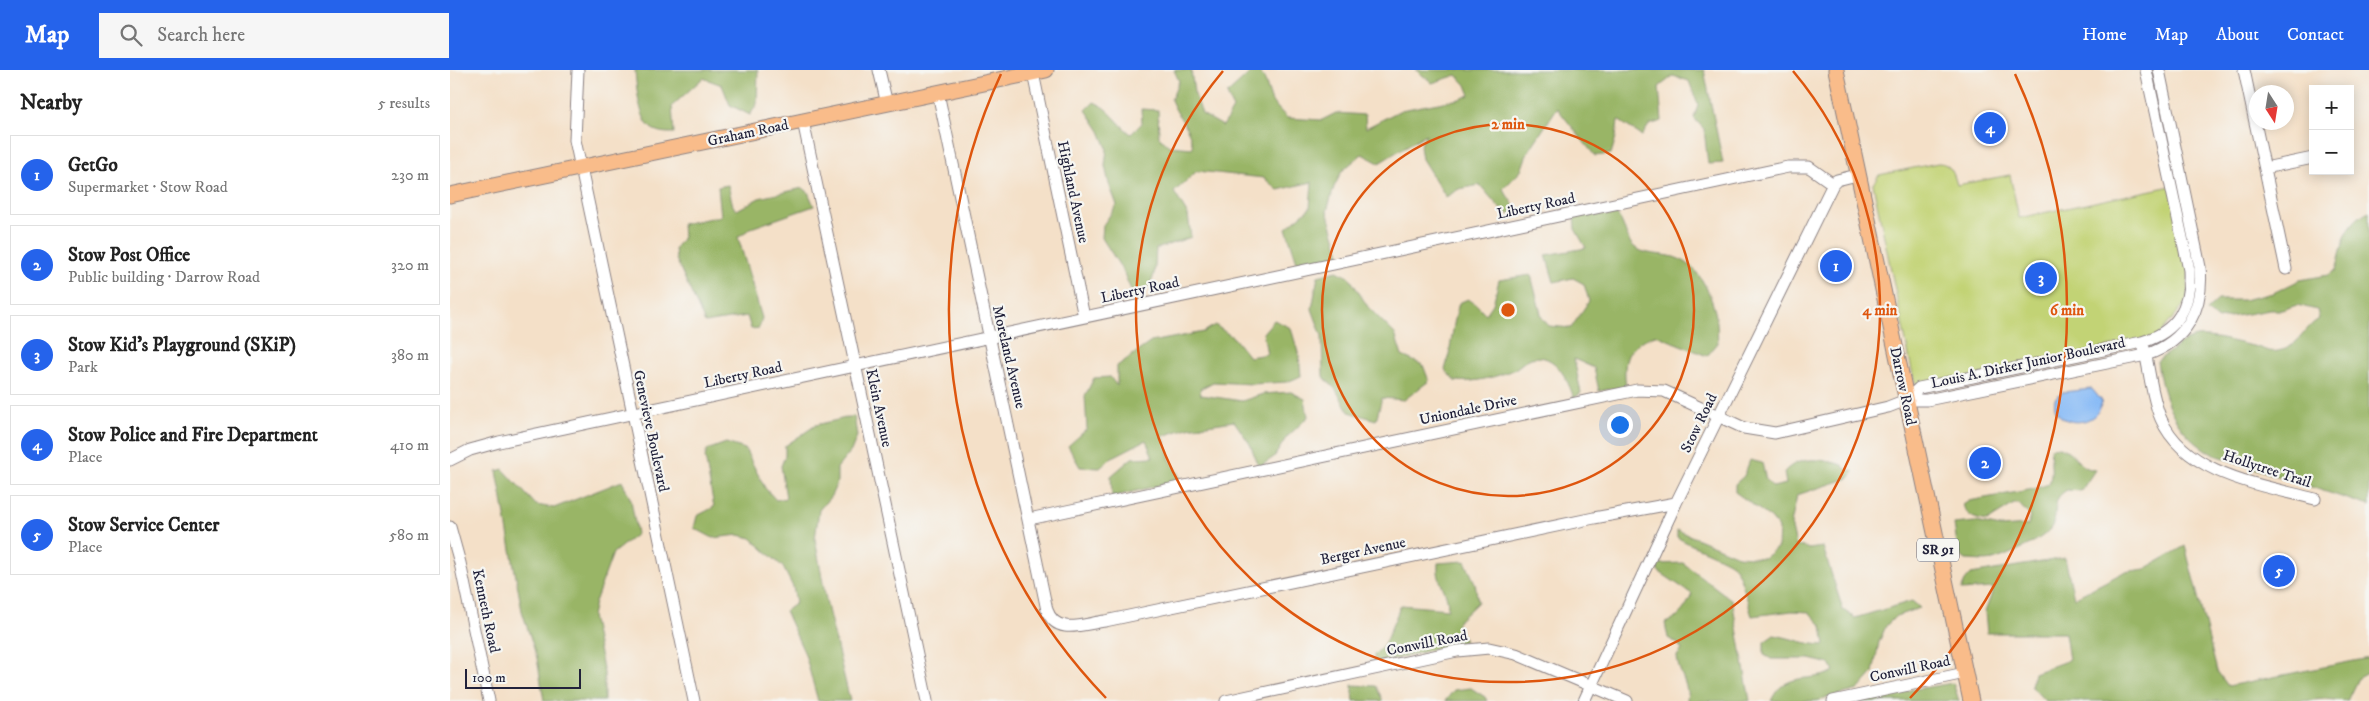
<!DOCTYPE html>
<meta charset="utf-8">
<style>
:root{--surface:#fff;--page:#f6f6f6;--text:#222;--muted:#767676;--line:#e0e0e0;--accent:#2563eb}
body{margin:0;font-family:"IM FELL DW Pica",serif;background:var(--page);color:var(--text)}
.controls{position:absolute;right:15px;top:15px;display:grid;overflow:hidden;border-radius:0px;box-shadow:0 2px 12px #0003}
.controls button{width:45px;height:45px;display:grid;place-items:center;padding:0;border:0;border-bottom:1px solid var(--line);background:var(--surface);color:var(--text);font:25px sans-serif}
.compass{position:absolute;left:1799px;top:15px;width:45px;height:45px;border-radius:50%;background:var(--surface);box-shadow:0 2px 12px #0003;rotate:168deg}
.scale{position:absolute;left:15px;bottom:12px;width:116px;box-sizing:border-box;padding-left:5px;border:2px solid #22223b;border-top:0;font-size:14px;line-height:18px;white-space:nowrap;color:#22223b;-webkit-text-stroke:4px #f6f6f2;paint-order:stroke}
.you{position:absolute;left:1169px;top:354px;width:18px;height:18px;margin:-12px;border:4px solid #fff;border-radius:50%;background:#1a73e8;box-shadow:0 0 0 8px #1a73e833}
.badge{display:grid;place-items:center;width:32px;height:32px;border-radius:50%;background:var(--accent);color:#fff;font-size:16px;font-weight:700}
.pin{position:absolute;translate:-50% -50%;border:2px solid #fff;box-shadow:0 1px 5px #0006}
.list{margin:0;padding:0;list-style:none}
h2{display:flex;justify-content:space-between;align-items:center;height:65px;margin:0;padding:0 20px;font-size:21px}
h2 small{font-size:16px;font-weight:400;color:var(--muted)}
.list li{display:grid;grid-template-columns:32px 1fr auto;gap:15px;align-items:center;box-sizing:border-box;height:80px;margin:0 10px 10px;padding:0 10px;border:1px solid var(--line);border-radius:0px}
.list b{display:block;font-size:19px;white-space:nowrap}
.list p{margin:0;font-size:16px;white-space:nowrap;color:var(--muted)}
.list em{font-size:16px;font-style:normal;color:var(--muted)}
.icon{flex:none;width:28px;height:28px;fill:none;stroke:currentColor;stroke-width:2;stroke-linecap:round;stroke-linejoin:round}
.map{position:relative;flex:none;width:1919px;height:631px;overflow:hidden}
header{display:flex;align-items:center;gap:30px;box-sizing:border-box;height:70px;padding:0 25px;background:var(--accent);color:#fff}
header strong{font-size:24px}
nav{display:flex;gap:28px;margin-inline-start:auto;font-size:18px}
.search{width:350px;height:45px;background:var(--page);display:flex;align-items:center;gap:12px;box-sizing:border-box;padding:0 18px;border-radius:0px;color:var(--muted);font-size:19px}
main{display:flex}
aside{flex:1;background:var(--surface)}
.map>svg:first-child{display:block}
.green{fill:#c2d375;stroke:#727a58}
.forest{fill:#99b566;stroke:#5e6c50}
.water{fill:#89bbf6;stroke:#566e98}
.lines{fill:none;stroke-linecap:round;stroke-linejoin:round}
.minor-casing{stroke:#8b8182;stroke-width:13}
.major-casing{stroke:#8b8182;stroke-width:17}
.minor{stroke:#fff;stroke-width:11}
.major{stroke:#f9bc8a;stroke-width:15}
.ring{fill:none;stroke:#de560e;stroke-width:2.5}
.labels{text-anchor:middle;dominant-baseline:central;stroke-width:4.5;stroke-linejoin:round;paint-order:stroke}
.shield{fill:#f6f6f2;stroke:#626272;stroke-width:1}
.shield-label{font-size:14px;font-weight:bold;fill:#22223b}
.street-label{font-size:15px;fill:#22223b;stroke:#f6f6f2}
.centre{fill:#de560e;stroke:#f6f6f2;stroke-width:2.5}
.ring-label{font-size:15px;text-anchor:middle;font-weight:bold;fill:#de560e;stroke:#f6f6f2;stroke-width:4.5;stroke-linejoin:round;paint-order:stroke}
</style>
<header>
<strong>Map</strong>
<div class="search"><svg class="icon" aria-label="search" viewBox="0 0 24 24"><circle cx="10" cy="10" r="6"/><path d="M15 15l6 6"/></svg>Search here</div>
<nav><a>Home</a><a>Map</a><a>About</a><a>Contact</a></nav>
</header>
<main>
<aside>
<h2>Nearby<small>5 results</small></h2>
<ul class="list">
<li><span class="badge">1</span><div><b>GetGo</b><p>Supermarket · Stow Road</p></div><em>230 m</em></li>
<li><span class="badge">2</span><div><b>Stow Post Office</b><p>Public building · Darrow Road</p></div><em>320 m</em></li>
<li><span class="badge">3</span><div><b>Stow Kid's Playground (SKiP)</b><p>Park</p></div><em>380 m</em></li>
<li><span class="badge">4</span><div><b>Stow Police and Fire Department</b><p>Place</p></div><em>410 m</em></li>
<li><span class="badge">5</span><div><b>Stow Service Center</b><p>Place</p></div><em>580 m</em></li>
</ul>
</aside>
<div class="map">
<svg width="1919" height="631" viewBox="0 0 1919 631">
<rect width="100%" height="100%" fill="#f6f6f2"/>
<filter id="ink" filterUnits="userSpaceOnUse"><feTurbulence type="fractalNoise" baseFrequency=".02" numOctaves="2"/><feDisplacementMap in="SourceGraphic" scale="10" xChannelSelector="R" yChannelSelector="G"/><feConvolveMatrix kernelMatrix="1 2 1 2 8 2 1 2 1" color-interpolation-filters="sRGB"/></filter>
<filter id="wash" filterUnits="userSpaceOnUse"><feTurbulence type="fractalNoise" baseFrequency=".0096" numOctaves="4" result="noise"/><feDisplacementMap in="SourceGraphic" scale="20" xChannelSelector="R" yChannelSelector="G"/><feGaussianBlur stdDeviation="1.12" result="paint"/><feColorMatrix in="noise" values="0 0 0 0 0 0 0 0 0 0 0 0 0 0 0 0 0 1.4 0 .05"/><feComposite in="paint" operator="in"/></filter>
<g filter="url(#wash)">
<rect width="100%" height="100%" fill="#f4e0c8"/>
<path class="green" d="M1488,93C1501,93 1504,104 1507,115L1560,105L1569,148L1721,116L1739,200L1737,231L1708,266L1469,318L1464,310L1423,114L1429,105Z"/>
<path class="forest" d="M185,0H308L307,34L300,45L280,35L272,15L253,8L222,36L224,63C216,63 208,63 201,58C189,48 186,15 185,0Z
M724,0H741L744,22L752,44L773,56L783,39L777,24L803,0H808L814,8L822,32L837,48L872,50L886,43L915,45L916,58L951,40L1010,29L1020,25L1016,15L1007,5L982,13L966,0H1254L1273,93L1258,94L1254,59L1244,48L1248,35L1239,11L1223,6L1209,17L1212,51L1199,55L1192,66L1168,50L1166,67L1161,84L1145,86L1107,38L1077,84L1071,101L1053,119L1070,145L1054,143L1030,115L1009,119L996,127L972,89L970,76L976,64L929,93L912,84L892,101L884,117L877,141L891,187L880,192L848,195L836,158L860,138L862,112L828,120L814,108L747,101L724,122L738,145L741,167L706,179C704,201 708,217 683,225L673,201L652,168L653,155L667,135L659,114L655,96L657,78L650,61L636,40L644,32C659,38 668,54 681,64L692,53L691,39L708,40L709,67L719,76L743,78C740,57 728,48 721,30L729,11Z
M278,115L283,136L287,140L309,128L353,118L358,122L364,136L301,158L288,167L312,248L309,258L301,259L297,246L255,253L226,189L225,178L233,168L232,154L271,146L268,117Z
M1919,141V436L1764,385C1726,364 1713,332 1707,291C1718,284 1733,269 1746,267C1762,265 1787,273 1803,276C1813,278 1818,283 1828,281C1849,278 1853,258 1869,249L1867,240L1847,235L1832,240H1820L1768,249L1756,241L1768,230H1793L1823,223L1850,210L1878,205L1886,200C1893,175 1894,153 1919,141Z
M1163,142C1177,150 1173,171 1187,179C1199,186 1217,183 1229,189C1249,196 1262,226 1266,246C1268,254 1267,264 1268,273L1257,286L1206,265C1178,274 1172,288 1176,317L1149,321L1144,298L1124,289L1131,323L1124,328C1117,309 1106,282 1081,288C1075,290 1070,296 1065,299C1047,307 1025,313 1005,311L995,300C1002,277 1002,255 1009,233L1018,229L1027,235L1036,244L1043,234L1049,210L1081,205L1092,248L1099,256L1121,258L1139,231L1134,214L1123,208L1104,212L1096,185L1136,178L1125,159L1124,145Z
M887,201L899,207L918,237L945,264L952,286L973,295L979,311L954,330L932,328L926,350L899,342L886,320L873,306L872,266L862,239L868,206Z
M824,250L841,258L849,286L851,306L837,312L802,314L763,312L750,319L751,325L792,331L813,324L841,322L855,329L858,347L836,368L824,387L809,397L800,374L784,351L737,358L713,366L720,389L731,410L662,427L661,406L682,388L703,387L696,370L661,388L650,398L630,397L618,376L637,359L635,326L644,308L660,307L667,316V296L701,272L754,262L765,255L784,268L799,287L817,284L813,263Z
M404,346L407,366L401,381L387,398V413L381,426L369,440L365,469L377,535L400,631H368L355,584L335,541L346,533L343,517L333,497L301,468L289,465L263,468L244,458L247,446L264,437L255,387L257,380L276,373L295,379L315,418L326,430L336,428L331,396L335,386V376L366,355Z
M1609,377C1627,382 1625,397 1645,400L1631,421L1617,420C1600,429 1609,442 1602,456C1596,469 1557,486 1543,490C1535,492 1524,490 1516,490L1511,486L1507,474L1504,454L1525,452L1551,457L1578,455L1580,446L1569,434H1564L1537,451C1525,449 1517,447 1513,435L1519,431L1584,419L1599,414C1604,397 1599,393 1601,378Z
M1300,390L1312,393L1316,410L1323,417L1336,414L1334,402C1350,385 1372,389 1393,395L1394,398L1404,402L1399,408L1347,425L1341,454L1346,475L1359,479L1373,477L1393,540L1405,548L1462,531L1470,538L1446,546L1436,556L1429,572L1423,603L1408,620L1365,631H1321C1335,599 1363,614 1384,601L1380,594L1360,589H1321L1314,584V572L1324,565C1342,568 1357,575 1375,575L1372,556L1359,542L1342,541L1302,546C1298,534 1291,503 1283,495C1275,488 1240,476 1227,467V460L1288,486L1314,488L1328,477L1329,458L1321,448L1285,422V414L1294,406Z
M53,399L86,435L104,438L172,411L181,430L187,464L163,483L145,532L142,546L154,603V631H94L87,588L72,541L47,401Z
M1735,476L1767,601L1778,616L1919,588V602L1908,608L1897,631L1875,629L1851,631H1595L1581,616L1584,603L1619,590L1615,563H1537L1535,542L1544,518L1511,520L1515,511L1521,504L1615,488L1624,528L1674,502L1695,499Z
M1015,491L1025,513L1028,532L1006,553L1015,571L925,594L924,585L934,575L951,535L998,539C998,517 986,515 988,493Z
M1233,493L1282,530L1300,631H1237C1240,614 1227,602 1227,586L1232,580L1228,574L1218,568L1215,553C1229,548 1236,538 1242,524L1208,501L1207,494Z
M1503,613L1509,631H1411L1442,623Z
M902,615L926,616L933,631H904Z
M1021,618L1035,627L1037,631H995L1004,620Z"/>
<path class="water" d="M1642,319L1652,331C1647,362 1599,356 1605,329L1613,322Z"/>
</g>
<g filter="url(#ink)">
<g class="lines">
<g class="minor-casing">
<path id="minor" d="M128,0L125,70L244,631
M429,0L437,34
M1794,0L1836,199
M583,3L634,247
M488,23L597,540C606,566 633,554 655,551L1144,448L1226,433
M353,51L477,631
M1815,98L1863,88
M1694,278C1700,301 1701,326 1711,349C1736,405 1812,415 1865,429
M1456,330H1477L1696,285C1737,271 1754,238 1750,197L1709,0
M0,390L20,380L49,372L1338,97H1359L1383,114
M579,449L1187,320L1214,321L1294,358L1325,363L1438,337L1456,330L1469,318L1692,272C1728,261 1741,237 1739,200L1696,0
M0,457L10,493L39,631
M776,631L1007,581L1039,578L1066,584L1177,631
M1134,631L1226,433L1383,114L1387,110L1407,105
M1383,631L1515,603"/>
</g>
<g class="major-casing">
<path id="major" d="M1386,0L1521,631
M0,125L596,0"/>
</g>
<use href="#minor" class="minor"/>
<use href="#major" class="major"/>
</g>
</g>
<g class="ring">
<circle cx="1058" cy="240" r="186"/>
<path d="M1343 1A372 372 0 1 1 773 1"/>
<path d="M656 628A559 559 0 0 1 551 4M1565 4A559 559 0 0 1 1460 628"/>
</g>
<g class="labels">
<rect class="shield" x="1467" y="468.5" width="42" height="23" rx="4"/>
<g class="shield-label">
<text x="1488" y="480">SR 91</text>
</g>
<g class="street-label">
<text transform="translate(298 63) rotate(-12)">Graham Road</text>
<text transform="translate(623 122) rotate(78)">Highland Avenue</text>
<text transform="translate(1086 136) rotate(-12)">Liberty Road</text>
<text transform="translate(690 220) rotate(-12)">Liberty Road</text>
<text transform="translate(559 287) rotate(77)">Moreland Avenue</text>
<text transform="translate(1578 293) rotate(-12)">Louis A. Dirker Junior Boulevard</text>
<text transform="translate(293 305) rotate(-12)">Liberty Road</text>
<text transform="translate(1453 316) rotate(78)">Darrow Road</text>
<text transform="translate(429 338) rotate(78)">Klein Avenue</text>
<text transform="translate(1018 340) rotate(-12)">Uniondale Drive</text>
<text transform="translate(1249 353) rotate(-64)">Stow Road</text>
<text transform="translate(201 361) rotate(78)">Genevieve Boulevard</text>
<text transform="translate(1817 399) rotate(18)">Hollytree Trail</text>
<text transform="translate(913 481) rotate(-12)">Berger Avenue</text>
<text transform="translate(36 541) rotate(78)">Kenneth Road</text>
<text transform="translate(977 573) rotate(-11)">Conwill Road</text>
<text transform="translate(1460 599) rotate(-12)">Conwill Road</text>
</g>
</g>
<circle cx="1058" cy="240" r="8" class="centre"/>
<g class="ring-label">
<text x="1058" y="59">2 min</text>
<text x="1430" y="245">4 min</text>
<text x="1617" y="245">6 min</text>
</g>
</svg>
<div class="controls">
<button>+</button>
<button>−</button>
</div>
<svg class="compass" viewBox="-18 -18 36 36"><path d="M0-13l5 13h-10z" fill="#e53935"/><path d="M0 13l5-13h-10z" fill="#767676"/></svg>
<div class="scale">100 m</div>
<div class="you"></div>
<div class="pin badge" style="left:1386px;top:196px">1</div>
<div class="pin badge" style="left:1535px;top:393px">2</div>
<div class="pin badge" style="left:1591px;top:208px">3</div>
<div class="pin badge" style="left:1540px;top:58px">4</div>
<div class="pin badge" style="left:1829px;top:501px">5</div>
</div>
</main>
